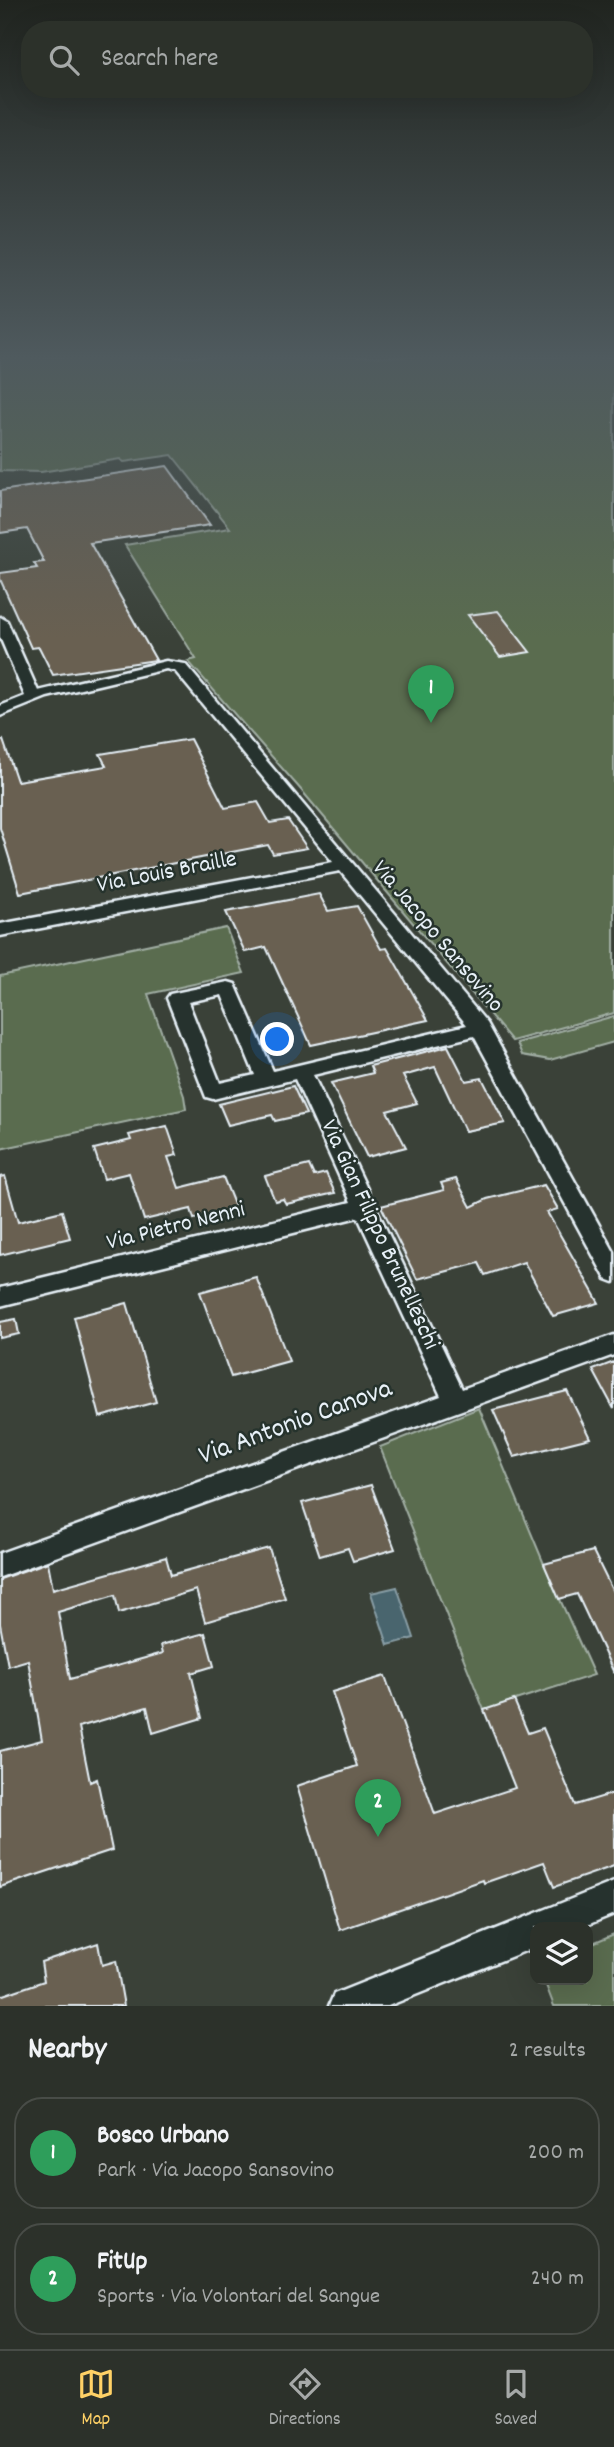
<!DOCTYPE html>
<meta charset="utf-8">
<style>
:root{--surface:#2c312a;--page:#383d36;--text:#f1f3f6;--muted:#a6a9a8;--line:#484c47;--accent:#ffd166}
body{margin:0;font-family:Dekko,sans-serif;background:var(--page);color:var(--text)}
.controls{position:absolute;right:21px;bottom:21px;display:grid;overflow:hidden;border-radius:14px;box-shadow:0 7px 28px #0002}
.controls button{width:63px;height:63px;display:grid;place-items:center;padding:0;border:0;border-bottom:2px solid var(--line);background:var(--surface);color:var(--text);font:35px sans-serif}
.you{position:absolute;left:278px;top:1040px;width:24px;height:24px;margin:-18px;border:5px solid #fff;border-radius:50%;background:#1a73e8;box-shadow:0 0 0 10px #1a73e833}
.badge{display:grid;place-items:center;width:46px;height:46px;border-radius:50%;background:var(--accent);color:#fff;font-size:23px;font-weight:700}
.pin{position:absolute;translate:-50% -58px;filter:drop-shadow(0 2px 4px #0008)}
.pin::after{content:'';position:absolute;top:37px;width:24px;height:21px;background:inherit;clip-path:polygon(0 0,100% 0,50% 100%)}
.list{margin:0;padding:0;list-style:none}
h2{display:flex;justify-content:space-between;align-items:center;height:91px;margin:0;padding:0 28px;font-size:30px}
h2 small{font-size:23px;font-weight:400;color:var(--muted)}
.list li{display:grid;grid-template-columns:46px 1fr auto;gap:21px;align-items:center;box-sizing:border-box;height:112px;margin:0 14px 14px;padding:0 14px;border:2px solid var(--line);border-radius:28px}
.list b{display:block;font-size:26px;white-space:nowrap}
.list p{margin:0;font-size:23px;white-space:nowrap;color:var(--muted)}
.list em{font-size:23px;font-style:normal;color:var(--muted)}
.icon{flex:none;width:38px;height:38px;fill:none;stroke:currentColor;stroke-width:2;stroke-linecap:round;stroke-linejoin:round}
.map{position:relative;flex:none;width:614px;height:2006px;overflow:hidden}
.search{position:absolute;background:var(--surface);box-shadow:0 7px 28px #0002;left:21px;right:21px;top:21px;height:77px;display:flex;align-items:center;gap:18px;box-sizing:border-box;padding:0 24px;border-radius:28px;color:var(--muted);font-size:26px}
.sheet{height:343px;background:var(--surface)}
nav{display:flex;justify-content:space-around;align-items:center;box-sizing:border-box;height:98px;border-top:2px solid var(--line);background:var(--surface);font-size:19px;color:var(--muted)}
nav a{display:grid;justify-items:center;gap:4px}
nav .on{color:var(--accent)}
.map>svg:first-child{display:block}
.green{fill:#5a6c4f;stroke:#a1aea4;stroke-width:2}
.water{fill:#48656e;stroke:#889da5;stroke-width:2}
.building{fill:#696151;stroke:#e8f1f8;stroke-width:2}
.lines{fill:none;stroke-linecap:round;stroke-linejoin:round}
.street-casing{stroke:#e8f1f8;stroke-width:5}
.street{fill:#26332d;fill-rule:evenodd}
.labels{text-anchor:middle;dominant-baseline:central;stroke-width:5;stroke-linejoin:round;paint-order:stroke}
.street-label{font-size:24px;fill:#e8f1f8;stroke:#26332d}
.near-street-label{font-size:28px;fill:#e8f1f8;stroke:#26332d}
</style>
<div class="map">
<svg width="614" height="2006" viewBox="0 0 614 2006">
<rect width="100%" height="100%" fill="#3a4138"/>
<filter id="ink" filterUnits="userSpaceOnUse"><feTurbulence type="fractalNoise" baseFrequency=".0143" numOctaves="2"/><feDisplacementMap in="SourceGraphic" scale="14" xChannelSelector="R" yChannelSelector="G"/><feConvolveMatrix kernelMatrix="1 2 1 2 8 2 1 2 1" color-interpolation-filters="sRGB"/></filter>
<g filter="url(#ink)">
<path class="green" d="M0,357H614V1013L512,1041L302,791L188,661L196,659L125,545L230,528L172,455L124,462L120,459L41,472L0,471Z
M226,928L244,973L148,994L184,1096L186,1109L0,1149V976Z
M614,1016V1042L550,1060L522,1055L517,1043Z
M479,1408L544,1564L594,1675L484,1710L380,1447Z
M614,1934V2006H554L544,1980H588V1945Z"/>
<path class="water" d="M397,1587L414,1638L388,1645L371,1593Z"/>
<path class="building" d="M167,466L210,525L90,543L156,660L53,675L39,647L31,648L0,579V573L37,568L34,563L44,562L27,529L0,533V491Z
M498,611L530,652L500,657L468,615Z
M190,739L225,808L258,802L270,823L288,820L307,848L273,854L268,845L20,893L0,828V741L3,740L17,781L106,766L100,754Z
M319,894L328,911L357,906L381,949L387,948L428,1020L311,1045L266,947L245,952L226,912Z
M448,1046L466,1081L482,1078L505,1123L465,1131L435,1067L403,1076L417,1103L387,1111L406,1147L367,1157L331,1083L373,1073L370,1066Z
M293,1086L306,1114L275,1121L272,1115L228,1125L219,1104Z
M167,1126L177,1155L168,1157L179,1188L223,1177L236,1209L194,1219L191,1209L144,1220L129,1173L104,1179L94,1149L131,1140L129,1135Z
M309,1165L314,1176L326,1173L335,1193L286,1204L283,1199L275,1201L265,1176Z
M5,1176L18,1222L62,1211L70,1238L0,1255V1177Z
M456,1179L471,1207L487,1199L544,1185L558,1209L547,1212L599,1303L553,1316L524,1262L485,1275L479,1263L417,1279L381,1206L444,1190L441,1183Z
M256,1277L289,1361L231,1377L200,1292Z
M127,1303L156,1402L100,1417L74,1317Z
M16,1319L19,1334L0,1338V1322Z
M614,1362V1409L593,1370Z
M567,1391L590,1438L514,1457L493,1410Z
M371,1485L395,1549L353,1561L348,1548L320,1556L302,1503Z
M269,1548L285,1598L205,1622L196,1590L119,1613L115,1595L58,1612L70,1679L163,1653L161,1645L205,1633L214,1666L191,1673L202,1718L153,1733L147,1707L79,1727L90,1782L97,1779L112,1850L0,1887V1751L42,1740L28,1660L8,1666L0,1624V1579L48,1562L53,1589L166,1557L171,1575Z
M593,1551L614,1594V1673L577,1594L559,1599L544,1564Z
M385,1676L435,1814L515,1788L484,1710L514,1700L528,1733L543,1728L575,1805L614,1793V1866L554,1887L544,1862L484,1883L483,1880L340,1930L297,1786L357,1766L332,1692Z
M98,1943L102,1965L116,1961L124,2006H0V1996L44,1981L41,1962Z"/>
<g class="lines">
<g class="street-casing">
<path id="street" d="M0,617L7,621L38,691L166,661L185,664L487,1023L614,1252V1282L606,1279L474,1036L313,1075L462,1389L614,1335V1355L0,1577V1553L441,1396L358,1217L0,1306V1288L351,1202L295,1079L213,1099L206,1097L167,998L170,994L228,982L235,984L273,1071L467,1025L340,871L0,936V924L333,862L175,671L166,669L47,697L0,716V706L25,696L0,637ZM222,995L255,1075L220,1083L188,1002Z
M614,1882V1914L582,1927H535V1947L388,2006H329L334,1994Z"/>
</g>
<use href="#street" class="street"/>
</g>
</g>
<linearGradient id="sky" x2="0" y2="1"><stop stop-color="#20241f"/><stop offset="0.56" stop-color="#4f5a5e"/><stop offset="1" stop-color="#4f5a5e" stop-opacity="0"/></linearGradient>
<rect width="614" height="638" fill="url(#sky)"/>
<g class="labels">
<g class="street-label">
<text transform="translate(167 873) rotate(-11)">Via Louis Braille</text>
<text transform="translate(437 937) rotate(50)">Via Jacopo Sansovino</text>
<text transform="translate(176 1227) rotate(-14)">Via Pietro Nenni</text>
<text transform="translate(379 1235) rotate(65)">Via Gian Filippo Brunelleschi</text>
</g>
<g class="near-street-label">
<text transform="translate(296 1424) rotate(-20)">Via Antonio Canova</text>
</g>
</g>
</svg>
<div class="controls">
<button><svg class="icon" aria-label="layers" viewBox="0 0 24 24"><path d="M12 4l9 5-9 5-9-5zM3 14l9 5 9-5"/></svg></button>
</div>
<div class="you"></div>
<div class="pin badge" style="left:431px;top:723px;background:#2e9e5b">1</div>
<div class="pin badge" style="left:378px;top:1837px;background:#2e9e5b">2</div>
<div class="search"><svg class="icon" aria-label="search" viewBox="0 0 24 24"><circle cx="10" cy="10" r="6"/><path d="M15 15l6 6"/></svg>Search here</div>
</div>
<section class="sheet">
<h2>Nearby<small>2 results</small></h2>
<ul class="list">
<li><span class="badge" style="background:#2e9e5b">1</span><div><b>Bosco Urbano</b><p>Park · Via Jacopo Sansovino</p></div><em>200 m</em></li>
<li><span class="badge" style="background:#2e9e5b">2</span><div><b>FitUp</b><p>Sports · Via Volontari del Sangue</p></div><em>240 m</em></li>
</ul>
</section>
<nav>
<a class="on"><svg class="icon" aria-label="map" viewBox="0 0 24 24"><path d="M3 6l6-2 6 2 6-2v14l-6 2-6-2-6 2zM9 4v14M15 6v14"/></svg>Map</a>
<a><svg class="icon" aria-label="directions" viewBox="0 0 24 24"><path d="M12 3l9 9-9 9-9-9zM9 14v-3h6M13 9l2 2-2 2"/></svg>Directions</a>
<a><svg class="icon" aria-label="saved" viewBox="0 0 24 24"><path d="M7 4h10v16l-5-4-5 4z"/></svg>Saved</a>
</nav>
